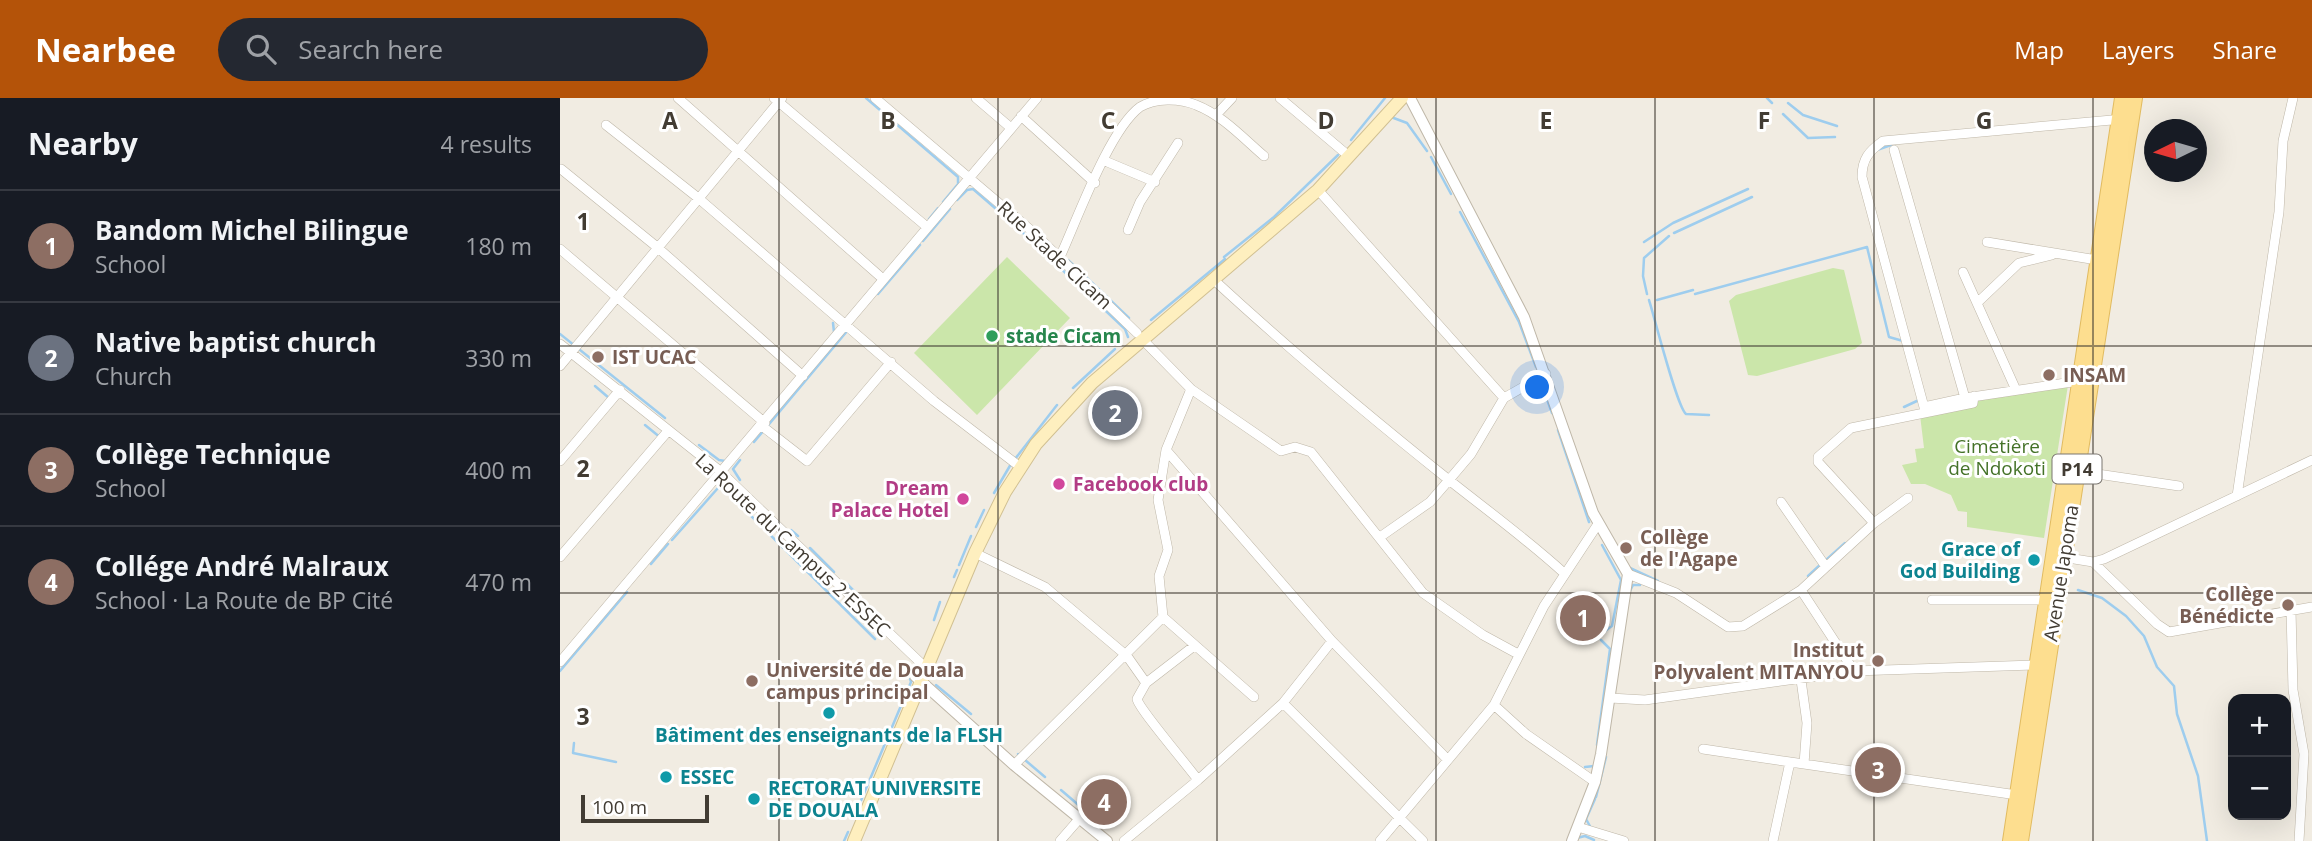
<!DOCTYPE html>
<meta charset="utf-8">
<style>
:root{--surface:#171b24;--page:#242831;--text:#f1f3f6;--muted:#9ea1a6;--line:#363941;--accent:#b45309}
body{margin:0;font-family:"Open Sans",sans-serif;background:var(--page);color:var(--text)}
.controls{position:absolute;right:21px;bottom:21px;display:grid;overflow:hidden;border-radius:14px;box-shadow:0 7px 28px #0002}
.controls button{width:63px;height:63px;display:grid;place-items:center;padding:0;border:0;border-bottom:2px solid var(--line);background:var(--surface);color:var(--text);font:35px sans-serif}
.compass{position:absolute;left:1584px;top:21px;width:63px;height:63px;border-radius:50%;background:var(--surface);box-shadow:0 7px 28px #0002;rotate:265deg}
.scale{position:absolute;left:21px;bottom:18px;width:128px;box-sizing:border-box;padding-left:7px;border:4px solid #423c33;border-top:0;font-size:19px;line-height:24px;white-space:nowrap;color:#423c33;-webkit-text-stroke:5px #fff;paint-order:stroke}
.you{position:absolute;left:978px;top:290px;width:24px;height:24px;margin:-18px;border:5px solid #fff;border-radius:50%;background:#1a73e8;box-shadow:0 0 0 10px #1a73e833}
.badge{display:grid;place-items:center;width:46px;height:46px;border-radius:50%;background:var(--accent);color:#fff;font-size:23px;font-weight:700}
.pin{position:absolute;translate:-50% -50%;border:4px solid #fff;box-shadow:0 2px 7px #0006}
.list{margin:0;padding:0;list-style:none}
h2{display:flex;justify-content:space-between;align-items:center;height:91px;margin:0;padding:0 28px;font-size:30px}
h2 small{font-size:23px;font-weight:400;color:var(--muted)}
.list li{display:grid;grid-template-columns:46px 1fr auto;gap:21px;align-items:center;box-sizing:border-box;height:112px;padding:0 28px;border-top:2px solid var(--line)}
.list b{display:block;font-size:26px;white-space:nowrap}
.list p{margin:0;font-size:23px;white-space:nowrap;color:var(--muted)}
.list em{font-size:23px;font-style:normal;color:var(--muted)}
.icon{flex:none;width:38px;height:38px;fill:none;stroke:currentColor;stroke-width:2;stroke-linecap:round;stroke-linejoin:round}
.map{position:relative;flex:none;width:1752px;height:743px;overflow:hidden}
header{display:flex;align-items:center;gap:42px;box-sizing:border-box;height:98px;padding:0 35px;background:var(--accent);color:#fff}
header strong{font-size:33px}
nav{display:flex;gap:38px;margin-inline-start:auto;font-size:24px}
.search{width:490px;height:63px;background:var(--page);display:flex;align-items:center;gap:18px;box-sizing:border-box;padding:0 24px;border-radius:38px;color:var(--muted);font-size:26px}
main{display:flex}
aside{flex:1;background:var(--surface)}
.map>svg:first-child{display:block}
.green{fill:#cbe6aa}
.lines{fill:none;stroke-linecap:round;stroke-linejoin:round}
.stream{stroke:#9ecdee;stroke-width:2.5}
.minor-casing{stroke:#bfb7a8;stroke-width:10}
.tertiary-casing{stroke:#bfb7a8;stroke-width:12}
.secondary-casing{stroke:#d1c092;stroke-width:14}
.primary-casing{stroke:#e1bb60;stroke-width:16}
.minor{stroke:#fff;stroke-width:9}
.tertiary{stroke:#fff;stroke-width:10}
.secondary{stroke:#feefbf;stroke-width:12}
.primary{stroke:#fdde8f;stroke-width:14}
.grid{fill:none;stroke:#423c33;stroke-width:2;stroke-opacity:0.55}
.leisure-dot{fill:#2e9e5b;stroke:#fff;stroke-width:2.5}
.education-dot{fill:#8d6e63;stroke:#fff;stroke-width:2.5}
.hotel-dot{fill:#d1479c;stroke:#fff;stroke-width:2.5}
.culture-dot{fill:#0f9aa8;stroke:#fff;stroke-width:2.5}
.labels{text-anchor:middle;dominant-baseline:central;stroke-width:6;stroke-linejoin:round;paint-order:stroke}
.shield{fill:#fff;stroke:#7b7670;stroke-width:2}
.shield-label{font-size:18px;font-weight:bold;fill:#423c33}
.street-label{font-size:19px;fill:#423c33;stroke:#fff}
.leisure-label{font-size:19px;font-weight:bold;fill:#27864d;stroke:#fff;text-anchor:start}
.education-label{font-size:19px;font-weight:bold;fill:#785e54;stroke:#fff;text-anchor:start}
.park-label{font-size:19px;fill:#447228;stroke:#fff}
.hotel-label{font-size:19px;font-weight:bold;fill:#b23c85;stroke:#fff;text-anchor:start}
.culture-label{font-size:19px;font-weight:bold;fill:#0d838f;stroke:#fff;text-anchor:start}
.grid-label{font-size:23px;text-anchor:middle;font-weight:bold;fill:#423c33;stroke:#fff;stroke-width:6;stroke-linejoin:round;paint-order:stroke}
</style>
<header>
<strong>Nearbee</strong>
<div class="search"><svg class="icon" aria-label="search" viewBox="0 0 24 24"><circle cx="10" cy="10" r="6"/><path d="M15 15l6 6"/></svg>Search here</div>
<nav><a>Map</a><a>Layers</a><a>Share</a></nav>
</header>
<main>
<aside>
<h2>Nearby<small>4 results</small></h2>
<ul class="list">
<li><span class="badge" style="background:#8d6e63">1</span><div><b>Bandom Michel Bilingue</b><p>School</p></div><em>180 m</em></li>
<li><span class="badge" style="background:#6b7280">2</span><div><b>Native baptist church</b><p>Church</p></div><em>330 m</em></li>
<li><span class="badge" style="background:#8d6e63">3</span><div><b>Collège Technique</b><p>School</p></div><em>400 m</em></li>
<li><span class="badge" style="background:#8d6e63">4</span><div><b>Collége André Malraux</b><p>School · La Route de BP Cité</p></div><em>470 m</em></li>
</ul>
</aside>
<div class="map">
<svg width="1752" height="743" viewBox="0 0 1752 743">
<rect width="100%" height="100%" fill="#f1ece2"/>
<path class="green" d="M447,159L510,220L417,317L354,255Z
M1273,170L1284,172L1302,245L1295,251L1197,278L1188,277L1169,203L1176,197Z
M1508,287L1484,440L1407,429V414L1398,413L1391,397L1365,386H1351L1342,367L1357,364L1355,351L1364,350L1360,317L1413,301Z"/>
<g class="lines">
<path class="stream" d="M306,0L398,79V86L383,104
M1207,0L1212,5
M1228,5L1243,17L1277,28
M1223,16L1248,40L1275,39
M831,19L847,25L867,53
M791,42L825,0
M1317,52L1331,47
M871,59L891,96
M397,102L407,92L413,91L458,130
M900,114L959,224L976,269
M369,121L378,110
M461,133L565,231L568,239
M1114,135L1192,99
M363,143L390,111
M1084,144L1113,125L1188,91
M664,159L714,119L778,57
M508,162L569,220
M318,196L360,147
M1087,196L1083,178L1084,160L1109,138
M1135,196L1307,149L1329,239L1343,243
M1089,202C1095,221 1117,309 1126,316L1149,317
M1097,202L1133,192
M591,222L665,161
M273,225L274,234
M0,236L105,320
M981,285L992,315
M35,288L49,300
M513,290L555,251
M1344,309L1359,302
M85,327L101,340
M998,332L1029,424
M194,344L288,232
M139,347L159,362L165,363
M455,361L497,307
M180,362L173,371L180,382
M434,395L451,366
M174,401L315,541
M416,429L424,412
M231,432L238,438
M112,442L158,390
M1042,447L1061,482L1052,528L1042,535
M250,450L274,474
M1266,462L1285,445
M91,466L108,446
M399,467L411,438
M1070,470L1098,483
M1248,478L1261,466
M394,479L397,472
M287,486L300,499
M1518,492L1542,500L1566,518L1584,538L1597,569L1614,588L1617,616L1638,678L1647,743
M1070,493L1073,487H1080
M374,522L380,504
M0,573L67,494
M376,587L411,616
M14,645L13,655L56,664
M1037,647L1050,551L1041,542
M458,656L485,679
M1025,669L1034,668
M501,692L543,728
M1036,699L1046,659
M294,719L351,584L348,574
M1031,730L1026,721L1035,701
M1017,740L1025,738L1034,742
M284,743L288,734"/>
<g class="minor-casing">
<path id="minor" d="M118,0L323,181
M214,0L367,129
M315,0L473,134L577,235
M416,0L451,30
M720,0L784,54
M656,17L672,0
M461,18L535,85
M46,27L137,99L374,303L455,365
M1334,52L1405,300
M545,63L595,84
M1,71L97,149L243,278
M758,92L944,300
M568,132L580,104L618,45
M1427,144L1537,162
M0,151L205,325
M500,159C517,122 549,32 580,9C595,0 619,0 636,7C662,17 683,40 704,58
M1403,174L1456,292
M654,182C730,252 809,318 889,382C928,413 968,442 1005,476
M1417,205L1459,165L1492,157
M582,241L631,291L721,353L735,349L751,354L863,495L923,537L958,556
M0,246L160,373L366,570
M0,268L222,0
M1519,283L1405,300L1364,309L1302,79C1302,61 1309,53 1323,43L1563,21
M631,291L606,352L598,402L608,452L599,478L603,519L694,599
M202,328L247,363L331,264
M606,352L772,543L888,662
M0,363L60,292
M1517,373L1619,388
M1677,398L1719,114L1723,43L1733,0
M1221,404L1266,469
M1314,425L1258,364V359L1291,330L1413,305L1414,298
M820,439L870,404L889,382L911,356L944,300L986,276
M415,455L485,489L567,558L586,585
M0,459L108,333
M1502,459L1533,464L1544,461L1752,362
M1533,464L1597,526L1609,534L1752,509
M1068,476L1116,495L1168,529L1183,528L1241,492L1314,425L1348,400
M1241,492L1294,573
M1372,502H1486
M1731,512L1733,592L1744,656L1739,743
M634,548L586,585L577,601C579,611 628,668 638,682
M0,564L477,0
M1050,600L1085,602L1294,573L1476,567
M723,605L863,743
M934,607L966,636L1035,684
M1143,651L1230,664
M1244,666L1457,697
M454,667L603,519
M1018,729L1064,743
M500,743L520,720
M564,743L638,682L723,605L772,543
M820,743L934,607L984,508L1038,426
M1213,743L1230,664L1244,666L1247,625L1241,582"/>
</g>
<g class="tertiary-casing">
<path id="tertiary" d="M850,0L964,219L1033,415L1068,476L1041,656L1035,684L1012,743
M355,578L454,667L547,743"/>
</g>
<g class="secondary-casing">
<path id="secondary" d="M294,743L415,455L445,394L476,346L532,285L758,92L842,0"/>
</g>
<g class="primary-casing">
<path id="primary" d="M1450,743L1562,0
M1461,743L1575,0"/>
</g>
<use href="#minor" class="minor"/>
<use href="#tertiary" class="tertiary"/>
<use href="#secondary" class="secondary"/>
<use href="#primary" class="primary"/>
</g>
<path class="grid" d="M219,0V743M438,0V743M657,0V743M876,0V743M1095,0V743M1314,0V743M1533,0V743M0,248H1752M0,495H1752"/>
<circle class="leisure-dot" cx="432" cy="238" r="7"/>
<g class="education-dot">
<circle cx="38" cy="259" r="7"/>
<circle cx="1489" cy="277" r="7"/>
<circle cx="1066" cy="450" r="7"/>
<circle cx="1728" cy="507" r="7"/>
<circle cx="1318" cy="563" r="7"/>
<circle cx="192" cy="583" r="7"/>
</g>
<g class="hotel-dot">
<circle cx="499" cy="386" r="7"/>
<circle cx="403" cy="401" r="7"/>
</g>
<g class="culture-dot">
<circle cx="1474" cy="462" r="7"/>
<circle cx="269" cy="615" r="7"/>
<circle cx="106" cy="679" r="7"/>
<circle cx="194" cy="701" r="7"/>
</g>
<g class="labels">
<rect class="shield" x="1492.5" y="356.5" width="49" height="29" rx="5"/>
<g class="shield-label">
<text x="1517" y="371">P14</text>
</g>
<g class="street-label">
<text transform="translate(495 157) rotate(43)">Rue Stade Cicam</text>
<text transform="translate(233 447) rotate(43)">La Route du Campus 2 ESSEC</text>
<text transform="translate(1501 475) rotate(-81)">Avenue Japoma</text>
</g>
<g class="leisure-label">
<text x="446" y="238">stade Cicam</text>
</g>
<g class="education-label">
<text x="52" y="259">IST UCAC</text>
<text x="1503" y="277">INSAM</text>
<text x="1080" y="439">Collège<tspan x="1080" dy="22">de l'Agape</tspan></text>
<text x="1714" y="496" text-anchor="end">Collège<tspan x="1714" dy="22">Bénédicte</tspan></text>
<text x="1304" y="552" text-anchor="end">Institut<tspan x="1304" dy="22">Polyvalent MITANYOU</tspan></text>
<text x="206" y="572">Université de Douala<tspan x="206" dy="22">campus principal</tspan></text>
</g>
<g class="park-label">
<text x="1437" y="348">Cimetière<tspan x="1437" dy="22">de Ndokoti</tspan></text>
</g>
<g class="hotel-label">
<text x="513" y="386">Facebook club</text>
<text x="389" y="390" text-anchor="end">Dream<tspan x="389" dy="22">Palace Hotel</tspan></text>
</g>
<g class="culture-label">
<text x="1460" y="451" text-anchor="end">Grace of<tspan x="1460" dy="22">God Building</tspan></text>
<text x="269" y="637" text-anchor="middle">Bâtiment des enseignants de la FLSH</text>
<text x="120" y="679">ESSEC</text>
<text x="208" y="690">RECTORAT UNIVERSITE<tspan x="208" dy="22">DE DOUALA</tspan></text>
</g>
</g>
<g class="grid-label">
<text x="110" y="31">A</text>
<text x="328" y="31">B</text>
<text x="548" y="31">C</text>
<text x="766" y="31">D</text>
<text x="986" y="31">E</text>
<text x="1204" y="31">F</text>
<text x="1424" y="31">G</text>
<text x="23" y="132">1</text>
<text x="23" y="379">2</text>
<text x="23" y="627">3</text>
</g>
</svg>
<div class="controls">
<button>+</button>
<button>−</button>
</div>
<svg class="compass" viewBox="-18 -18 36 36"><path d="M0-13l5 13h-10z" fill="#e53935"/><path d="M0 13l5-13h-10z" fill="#9ea1a6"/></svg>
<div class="scale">100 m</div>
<div class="you"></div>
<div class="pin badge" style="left:1023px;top:520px;background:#8d6e63">1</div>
<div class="pin badge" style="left:555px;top:315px;background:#6b7280">2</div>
<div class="pin badge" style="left:1318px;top:672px;background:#8d6e63">3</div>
<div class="pin badge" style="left:544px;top:704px;background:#8d6e63">4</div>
</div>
</main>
